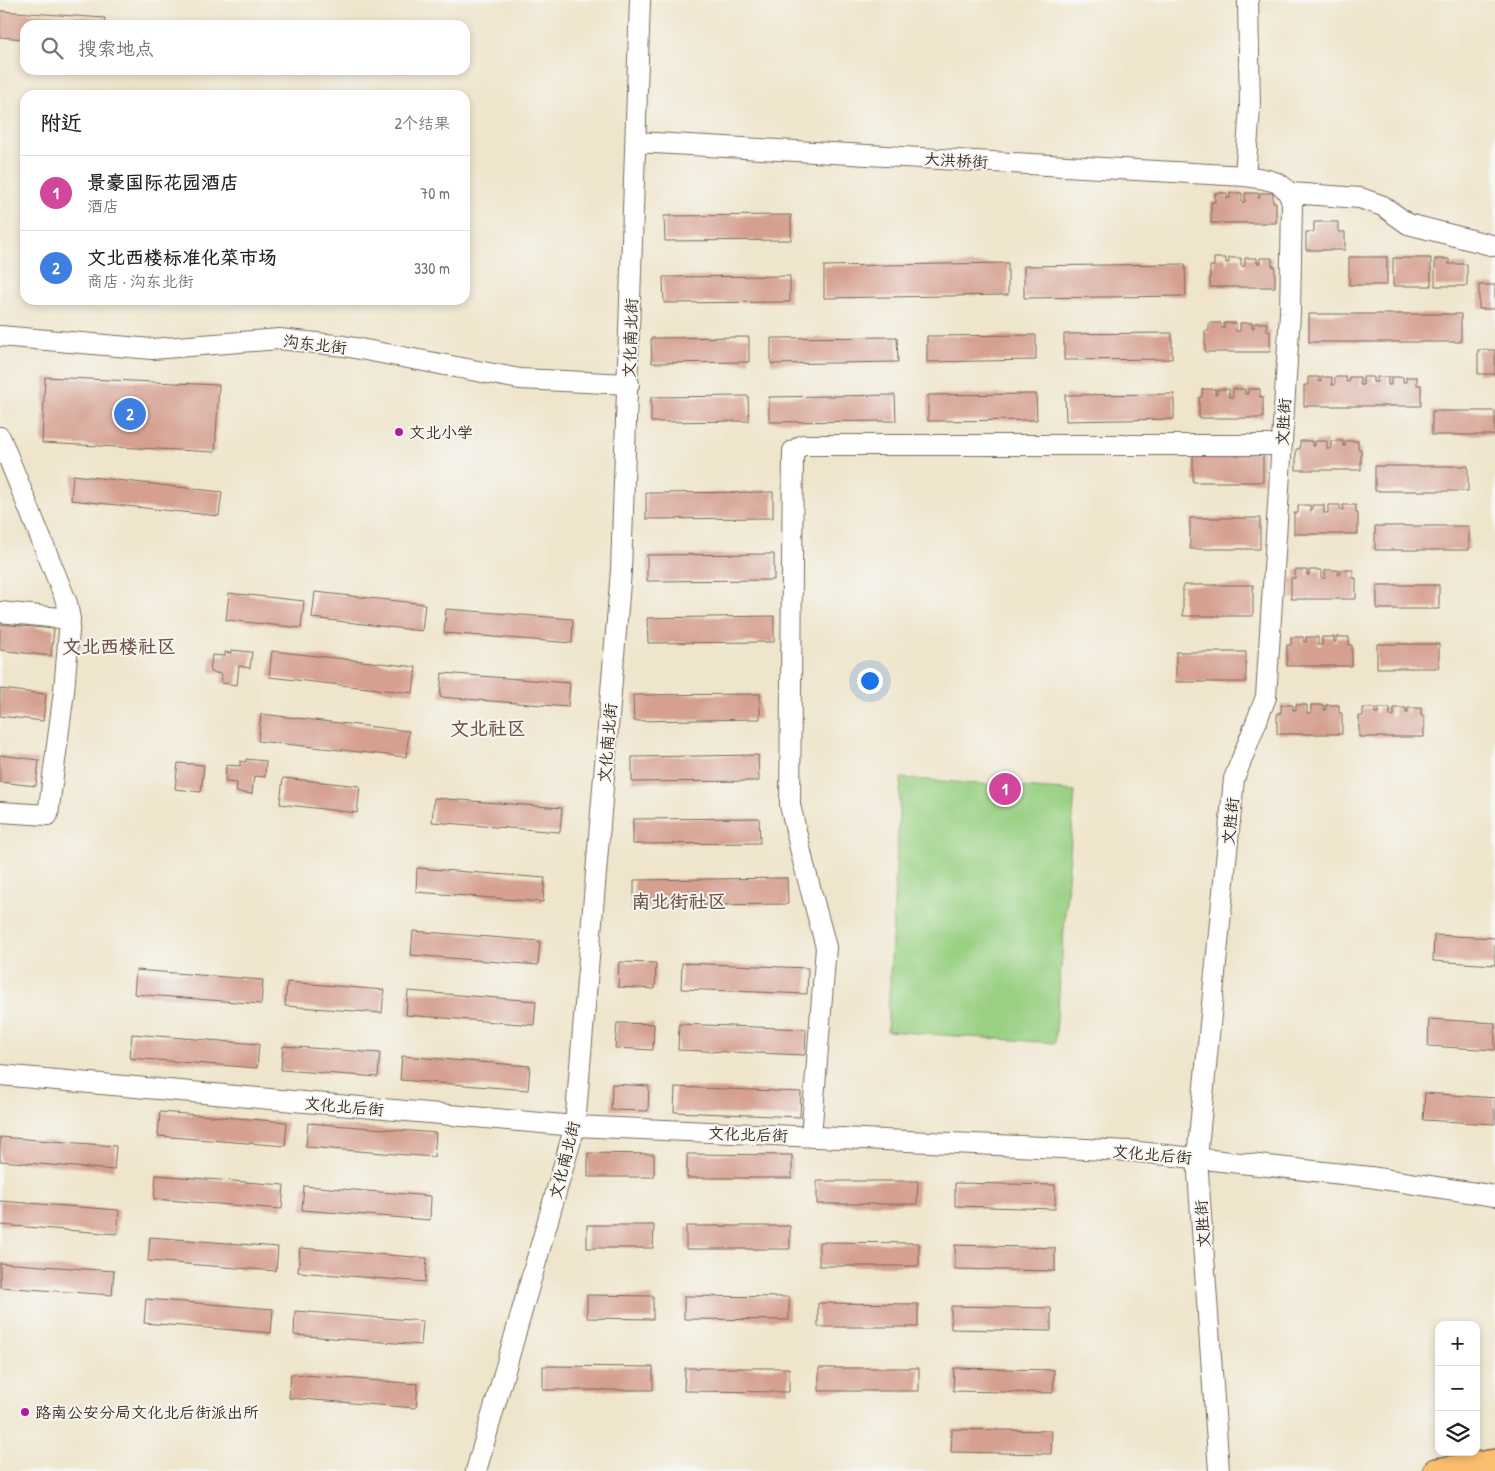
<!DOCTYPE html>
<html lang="zh">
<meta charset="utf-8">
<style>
:root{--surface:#fff;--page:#f2f2f2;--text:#202124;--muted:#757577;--line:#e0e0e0;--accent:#ea580c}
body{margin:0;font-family:"Patrick Hand","LXGW WenKai TC",sans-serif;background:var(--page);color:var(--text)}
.controls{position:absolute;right:15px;bottom:15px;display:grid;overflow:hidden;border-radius:10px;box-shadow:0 2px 8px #0003}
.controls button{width:45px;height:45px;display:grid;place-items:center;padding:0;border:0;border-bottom:1px solid var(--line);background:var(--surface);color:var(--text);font:25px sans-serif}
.you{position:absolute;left:869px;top:680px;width:18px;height:18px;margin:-12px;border:4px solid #fff;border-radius:50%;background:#1a73e8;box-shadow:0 0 0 8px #1a73e833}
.badge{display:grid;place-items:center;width:32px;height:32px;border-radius:50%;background:var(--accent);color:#fff;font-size:16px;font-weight:700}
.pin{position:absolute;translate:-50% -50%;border:2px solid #fff;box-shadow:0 1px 5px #0006}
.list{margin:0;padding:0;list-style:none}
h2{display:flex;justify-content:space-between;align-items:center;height:65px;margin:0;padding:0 20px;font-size:21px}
h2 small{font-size:16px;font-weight:400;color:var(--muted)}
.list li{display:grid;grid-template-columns:32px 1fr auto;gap:15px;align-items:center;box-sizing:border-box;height:75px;padding:0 20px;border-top:1px solid var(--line)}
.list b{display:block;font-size:19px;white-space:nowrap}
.list p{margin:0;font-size:16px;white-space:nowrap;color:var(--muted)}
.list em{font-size:16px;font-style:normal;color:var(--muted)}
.icon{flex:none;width:28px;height:28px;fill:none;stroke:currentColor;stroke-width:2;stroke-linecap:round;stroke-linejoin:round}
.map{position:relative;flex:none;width:1495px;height:1471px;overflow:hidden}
.search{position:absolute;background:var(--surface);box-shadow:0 2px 8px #0003;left:20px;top:20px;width:450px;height:55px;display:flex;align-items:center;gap:12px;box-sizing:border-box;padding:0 18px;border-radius:15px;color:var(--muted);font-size:19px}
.panel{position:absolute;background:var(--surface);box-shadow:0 2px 8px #0003;left:20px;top:90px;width:450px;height:215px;border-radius:15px}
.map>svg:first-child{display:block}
.green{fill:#99d082;stroke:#6a7d50}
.building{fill:#d6a091}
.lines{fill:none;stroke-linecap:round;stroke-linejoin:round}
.minor-casing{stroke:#7a6b5b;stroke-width:22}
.major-casing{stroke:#7a6b5b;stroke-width:28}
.minor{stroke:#fff;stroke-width:20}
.major{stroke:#fbbd6e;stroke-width:25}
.poi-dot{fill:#b5179e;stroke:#f6f6f2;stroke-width:2}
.labels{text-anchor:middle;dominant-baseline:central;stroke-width:4;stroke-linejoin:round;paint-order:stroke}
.street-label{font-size:16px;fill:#3b2a1e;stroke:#f6f6f2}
.poi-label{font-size:16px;fill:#3b2a1e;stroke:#f6f6f2;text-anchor:start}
.quarter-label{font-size:19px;font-weight:bold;fill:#715346;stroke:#f6f6f2}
</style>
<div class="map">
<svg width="1495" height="1471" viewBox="0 0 1495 1471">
<rect width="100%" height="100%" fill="#f6f6f2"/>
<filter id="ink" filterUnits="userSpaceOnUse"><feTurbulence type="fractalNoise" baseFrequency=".02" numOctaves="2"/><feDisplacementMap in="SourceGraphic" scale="10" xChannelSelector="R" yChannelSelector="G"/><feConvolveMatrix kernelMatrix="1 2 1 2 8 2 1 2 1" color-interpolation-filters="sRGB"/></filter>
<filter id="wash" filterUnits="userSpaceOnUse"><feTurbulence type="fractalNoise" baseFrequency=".0096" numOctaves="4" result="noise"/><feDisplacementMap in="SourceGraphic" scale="20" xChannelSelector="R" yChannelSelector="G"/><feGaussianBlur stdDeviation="1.12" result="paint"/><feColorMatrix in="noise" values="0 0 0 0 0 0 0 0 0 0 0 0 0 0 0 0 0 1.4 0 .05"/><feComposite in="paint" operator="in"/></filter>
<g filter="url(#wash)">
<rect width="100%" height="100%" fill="#efe5cc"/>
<path class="green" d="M901,778L1075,791L1055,1043L887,1031Z"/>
<g id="blocks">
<path class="building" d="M0,11L105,18L104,25H25V39L0,37Z
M1215,193H1227V198H1230V193H1242V202H1245V193H1258V198H1260V193H1273V202H1276V223H1211V202H1215Z
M791,215V240L665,241L664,216Z
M1314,222H1338V232H1345V250H1306V232H1314Z
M1349,257H1387V285H1349Z
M1214,258H1226V263H1229V258H1241V266H1245V258H1257V263H1260V258H1272V266H1275V287H1210V266H1214Z
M1393,258H1431V286H1393Z
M1435,259H1449V264H1467V286H1435Z
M1008,263V295L824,298V266Z
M1185,264L1186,296L1024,298V266Z
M790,276V302L664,303L663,277Z
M1479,285H1495V309H1479Z
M1309,314H1461V342H1309Z
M1209,323H1221V328H1224V323H1236V331H1240V323H1252V328H1254V323H1267V331H1270V352H1205V331H1209Z
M1172,333V359L1064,360V334Z
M1036,335V360L927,362V336Z
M749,337V362L652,363L651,338Z
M897,337L898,362L771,364V338Z
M1478,350H1495V374H1478Z
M45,377L219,385L215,452L42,443Z
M1308,377H1319V382H1321V377H1332V385H1335V377H1346V382H1349V377H1360V385H1363V377H1373V382H1377V377H1388V385H1391V377H1403V382H1406V377H1417V385H1421V406H1304V385H1308Z
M1202,389H1215V394H1217V389H1229V397H1233V389H1245V394H1248V389H1260V397H1263V418H1199V397H1202Z
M1036,394L1037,420L928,421V395Z
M1174,394V419L1066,421L1065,395Z
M895,395L896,421L769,422V397Z
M748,396L749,421L651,422V397Z
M1432,411H1495V435H1432Z
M1300,441H1312V446H1315V441H1327V449H1331V441H1343V446H1345V441H1358V449H1361V470H1296V449H1300Z
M1193,452H1263V482H1193Z
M1375,466H1468V491H1375Z
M73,475L222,492L219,516L71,500Z
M773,492V518L646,519V493Z
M1298,505H1310V510H1312V505H1324V513H1328V505H1340V510H1343V505H1356V513H1358V534H1294V513H1298Z
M1190,518H1260V549H1190Z
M1375,526H1469V550H1375Z
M774,554V580L647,581V555Z
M1295,570H1307V575H1309V570H1321V578H1325V570H1338V575H1340V570H1353V578H1356V599H1291V578H1295Z
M1183,585H1253V616H1183Z
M1377,585H1439V609H1377Z
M315,592L425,604L422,631L312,618Z
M229,593L304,601L301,628L226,620Z
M446,609L573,619L572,643L444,633Z
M774,616V642L648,643L647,618Z
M0,624L54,629L51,656L0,650Z
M1291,637H1303V642H1306V637H1318V645H1322V637H1334V642H1336V637H1349V645H1352V666H1287V645H1291Z
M1377,644H1439V668H1377Z
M231,650L252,652L250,668L239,666L237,685L221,683L222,674L210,672L212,655L225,656V652L231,653Z
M272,651L416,667L413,693L269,677Z
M1176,652H1246V682H1176Z
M442,673L570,683L568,707L440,697Z
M0,689L46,694L43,721L0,716Z
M760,694V719L634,721L633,695Z
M1281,705H1293V710H1296V705H1307V713H1311V705H1324V710H1326V705H1339V713H1342V734H1277V713H1281Z
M1363,708H1375V713H1378V708H1390V716H1394V708H1406V713H1408V708H1421V716H1424V737H1359V716H1363Z
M261,714L409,731L406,757L258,741Z
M0,755L39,760L36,786L0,782Z
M758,755L759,781L632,782V757Z
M246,759L266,761L265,777L254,776L252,794L236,792L237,783L225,782L226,765L240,766V761L246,762Z
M178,763L204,765L201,792L175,789Z
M283,778L360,786L357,813L280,804Z
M434,798L562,808L560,832L432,822Z
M759,818L760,843L633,844V819Z
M417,868L545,878L543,902L416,892Z
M787,878L788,904L634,906V880Z
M413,931L540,941L538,965L411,955Z
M1434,935L1495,938V965L1433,961Z
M619,962L656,963L655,989L618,987Z
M682,963L808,968L807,994L681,989Z
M136,970L263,980L261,1004L134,994Z
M287,982L384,990L382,1013L285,1006Z
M408,991L536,1001L534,1025L406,1015Z
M1429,1019L1495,1023V1050L1428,1046Z
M617,1023L654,1024L653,1050L615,1048Z
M679,1024L806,1029L805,1055L678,1050Z
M132,1034L259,1044L257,1068L130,1058Z
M283,1046L380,1053L378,1077L281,1070Z
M402,1056L530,1066L528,1090L400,1080Z
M612,1084L649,1086L648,1111L611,1110Z
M675,1087L801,1092L800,1117L674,1112Z
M1425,1093L1495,1098V1124L1423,1120Z
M160,1112L287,1122L285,1146L158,1136Z
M308,1123L436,1133L434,1157L306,1147Z
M0,1137L116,1146L114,1170L0,1161Z
M588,1153L654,1154V1177H588Z
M687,1154L792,1155V1178H687Z
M156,1175L284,1185L282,1209L154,1199Z
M817,1181H918L917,1204H817Z
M955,1183L1055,1185V1209L955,1206Z
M304,1186L431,1196L430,1220L302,1210Z
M0,1201L119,1210L117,1234L0,1225Z
M587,1225H654L653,1248H587Z
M686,1226H790V1249H686Z
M150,1237L278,1247L276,1271L148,1261Z
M819,1242L919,1243V1266H819Z
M955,1245L1055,1248V1271L955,1269Z
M300,1248L427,1258L425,1282L298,1272Z
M0,1263L114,1271L112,1295L0,1287Z
M587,1295L653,1296V1319L587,1318Z
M684,1296L789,1297V1320L684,1319Z
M146,1299L273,1309L271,1333L144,1323Z
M818,1303L918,1304V1327H818Z
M951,1306L1051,1308V1331L951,1329Z
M295,1311L423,1321L421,1345L294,1335Z
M543,1366L653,1367V1390H543Z
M685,1368H789V1392L684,1391Z
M819,1368H919V1391H819Z
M954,1368L1054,1370L1053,1393L953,1391Z
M291,1374L418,1384L416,1408L289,1398Z
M952,1429L1052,1431L1051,1454L951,1452Z"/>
</g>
</g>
<g filter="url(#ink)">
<use href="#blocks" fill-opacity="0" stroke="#7a6b5b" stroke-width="1"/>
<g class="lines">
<g class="minor-casing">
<path id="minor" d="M636,142L1245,176C1266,180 1287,178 1292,204L1290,313L1266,697L1234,779L1197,1158L1219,1471
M1245,176L1250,107L1248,0
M1290,193L1360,198L1383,206L1408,224L1495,246
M0,336L152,349L279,339L344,346L520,379L629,384
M0,437L67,603L70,619L64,691L48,815L0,812
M0,612L70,619
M0,1075L575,1126L1129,1151L1370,1177L1495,1196
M811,1137L826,947L804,865L790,805L793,451L803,445H1282
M476,1471L575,1126L621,571L640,0"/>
</g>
<g class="major-casing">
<path id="major" d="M1436,1471L1495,1462"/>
</g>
<use href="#minor" class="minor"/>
<use href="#major" class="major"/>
</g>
</g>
<g class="poi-dot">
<circle cx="399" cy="432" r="5"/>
<circle cx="25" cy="1412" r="5"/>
</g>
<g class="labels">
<g class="street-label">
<text transform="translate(956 160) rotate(3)">大洪桥街</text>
<text transform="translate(630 338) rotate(-88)">文化南北街</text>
<text transform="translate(315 344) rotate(6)">沟东北街</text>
<text transform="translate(1283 422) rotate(-87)">文胜街</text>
<text transform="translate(607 743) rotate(-85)">文化南北街</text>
<text transform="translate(1230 821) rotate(-84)">文胜街</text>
<text transform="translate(344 1106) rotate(5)">文化北后街</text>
<text transform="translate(748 1134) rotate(2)">文化北后街</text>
<text transform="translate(1152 1154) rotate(5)">文化北后街</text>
<text transform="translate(564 1160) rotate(-76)">文化南北街</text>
<text transform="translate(1202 1224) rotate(-94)">文胜街</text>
</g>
<g class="poi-label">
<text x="409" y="432">文北小学</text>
<text x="35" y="1412">路南公安分局文化北后街派出所</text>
</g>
<g class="quarter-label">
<text x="119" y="646">文北西楼社区</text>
<text x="488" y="728">文北社区</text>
<text x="679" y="901">南北街社区</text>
</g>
</g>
</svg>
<div class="controls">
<button>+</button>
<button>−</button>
<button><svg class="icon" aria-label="layers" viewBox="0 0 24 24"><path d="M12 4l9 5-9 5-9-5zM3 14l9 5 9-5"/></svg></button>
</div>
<div class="you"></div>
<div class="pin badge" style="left:1005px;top:789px;background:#d1479c">1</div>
<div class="pin badge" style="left:130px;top:414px;background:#3f7fe0">2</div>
<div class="search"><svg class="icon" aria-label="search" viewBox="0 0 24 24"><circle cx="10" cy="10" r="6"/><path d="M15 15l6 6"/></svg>搜索地点</div>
<section class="panel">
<h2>附近<small>2个结果</small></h2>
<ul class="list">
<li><span class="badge" style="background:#d1479c">1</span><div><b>景豪国际花园酒店</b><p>酒店</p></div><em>70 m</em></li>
<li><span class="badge" style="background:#3f7fe0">2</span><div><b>文北西楼标准化菜市场</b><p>商店 · 沟东北街</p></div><em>330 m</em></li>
</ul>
</section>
</div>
